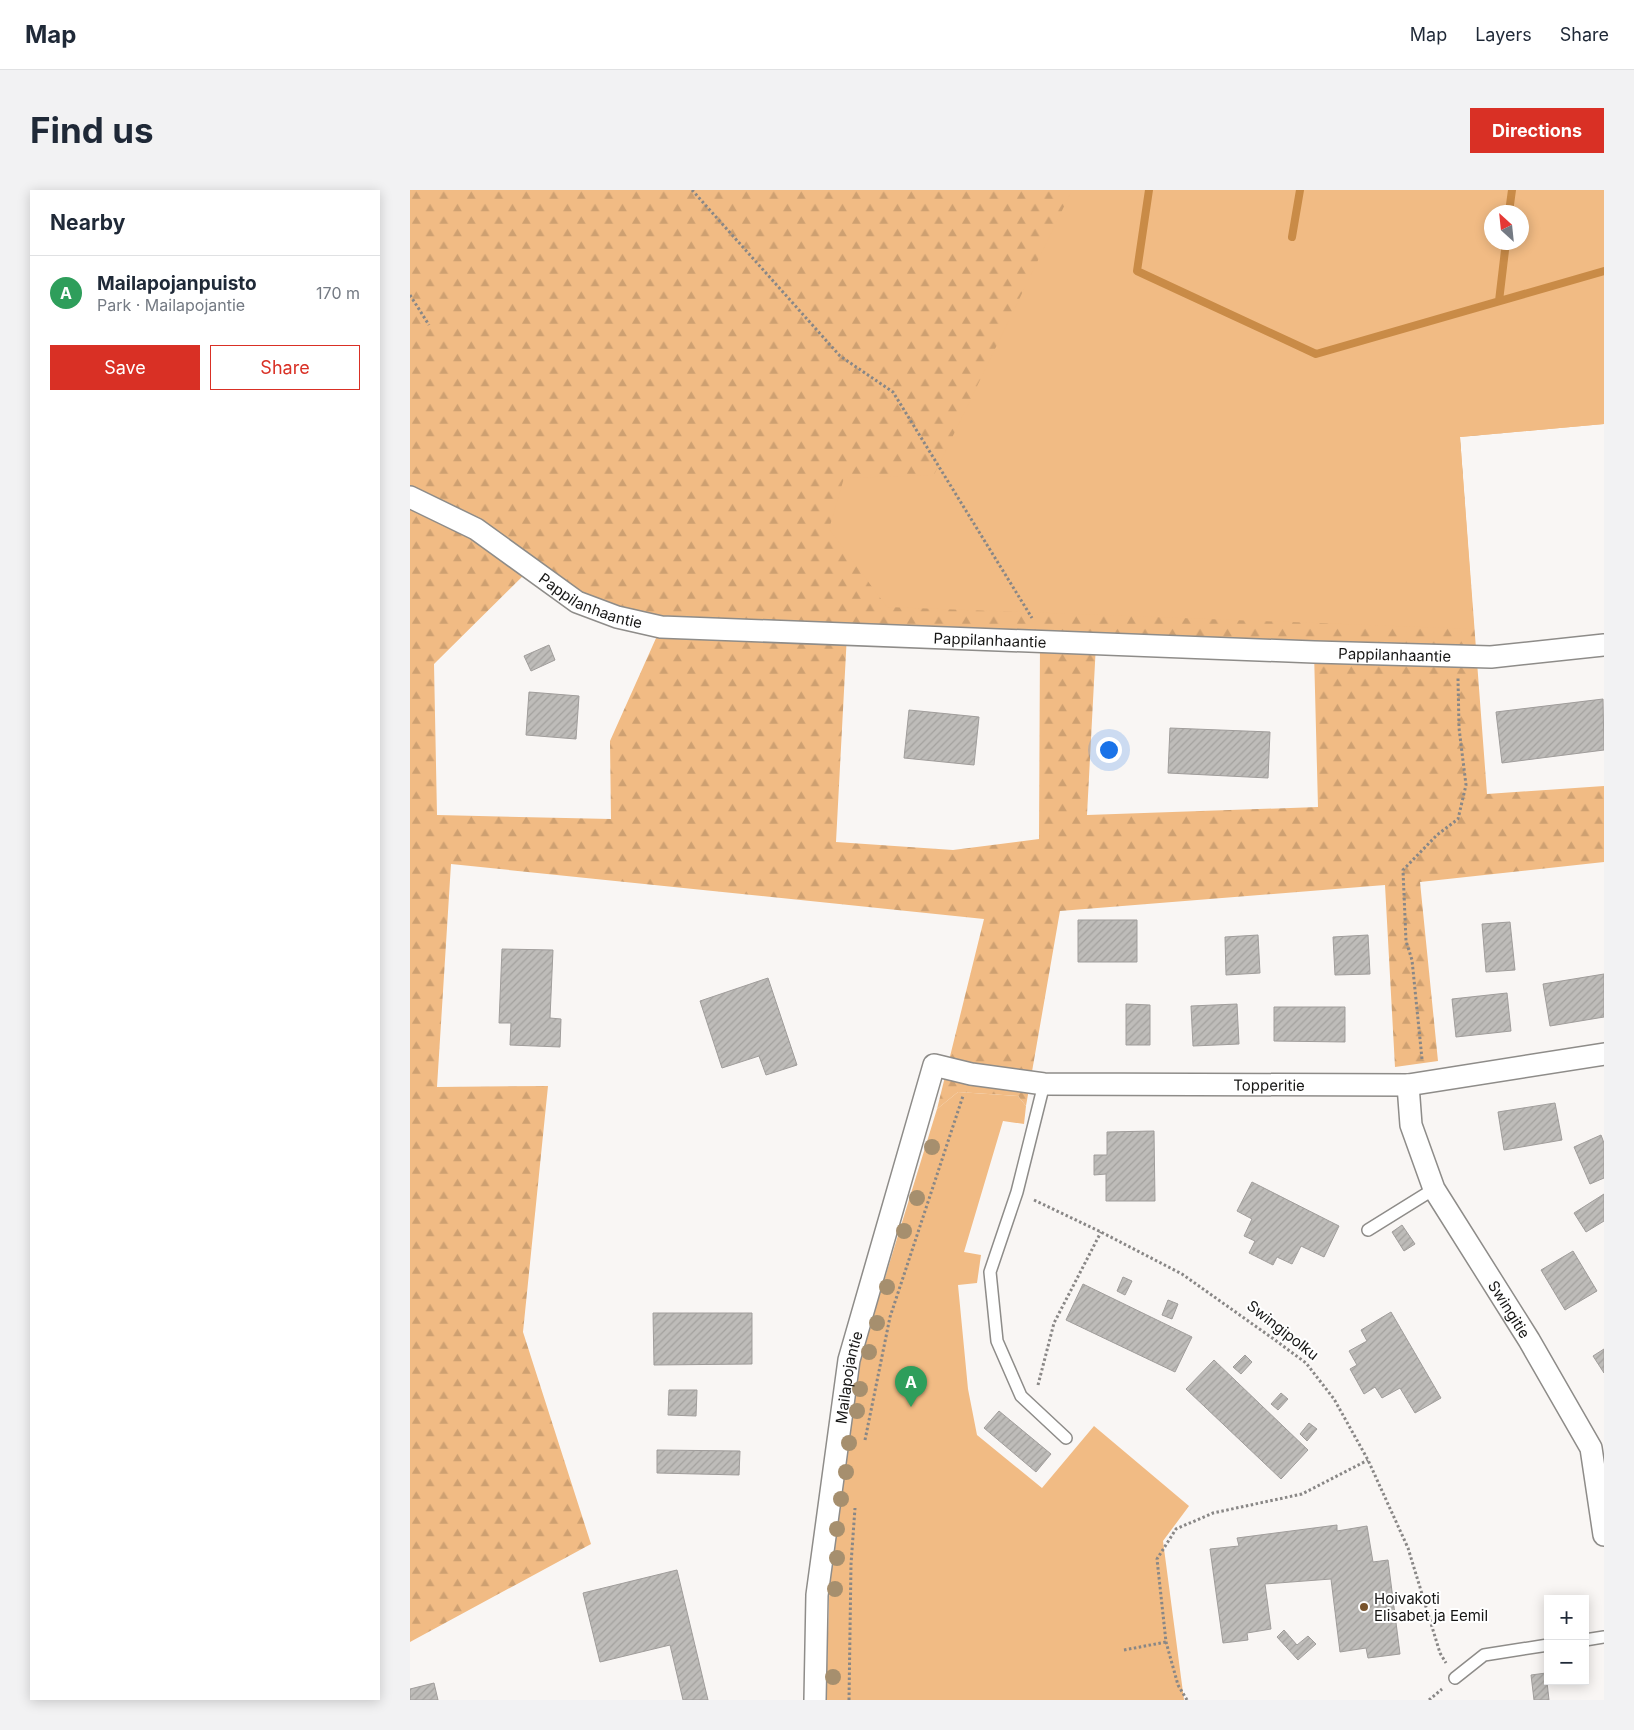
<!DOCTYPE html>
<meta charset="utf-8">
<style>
:root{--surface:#fff;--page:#f2f2f3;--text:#1f2937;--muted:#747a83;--line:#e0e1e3;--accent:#d93025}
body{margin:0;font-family:Inter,sans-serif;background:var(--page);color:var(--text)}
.controls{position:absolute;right:15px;bottom:15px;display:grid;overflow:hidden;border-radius:0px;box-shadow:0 2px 12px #0003}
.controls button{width:45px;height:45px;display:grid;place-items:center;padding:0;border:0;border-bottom:1px solid var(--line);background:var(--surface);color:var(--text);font:25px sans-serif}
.compass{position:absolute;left:1074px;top:15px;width:45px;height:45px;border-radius:50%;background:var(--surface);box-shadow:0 2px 12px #0003;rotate:333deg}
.you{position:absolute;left:698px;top:559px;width:18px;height:18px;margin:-12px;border:4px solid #fff;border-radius:50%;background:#1a73e8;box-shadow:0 0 0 8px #1a73e833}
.badge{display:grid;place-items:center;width:32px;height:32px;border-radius:50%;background:var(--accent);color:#fff;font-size:16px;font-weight:700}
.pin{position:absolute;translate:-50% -41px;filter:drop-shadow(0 1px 2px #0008)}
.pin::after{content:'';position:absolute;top:26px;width:18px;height:15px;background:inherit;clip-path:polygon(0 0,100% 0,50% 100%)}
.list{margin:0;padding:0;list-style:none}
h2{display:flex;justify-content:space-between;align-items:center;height:65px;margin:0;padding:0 20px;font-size:21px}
h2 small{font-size:16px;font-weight:400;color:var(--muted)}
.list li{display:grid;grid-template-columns:32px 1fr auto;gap:15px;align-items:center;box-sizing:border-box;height:75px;padding:0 20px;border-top:1px solid var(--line)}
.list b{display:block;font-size:19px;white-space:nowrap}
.list p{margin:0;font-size:16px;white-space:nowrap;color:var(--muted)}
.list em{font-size:16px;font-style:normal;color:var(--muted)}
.actions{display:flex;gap:10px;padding:15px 20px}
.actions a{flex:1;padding:11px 0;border:1px solid var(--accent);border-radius:0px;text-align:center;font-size:18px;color:var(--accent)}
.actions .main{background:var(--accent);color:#fff}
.map{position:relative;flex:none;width:1194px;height:1510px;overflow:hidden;border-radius:0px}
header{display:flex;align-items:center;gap:30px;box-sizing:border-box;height:70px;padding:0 25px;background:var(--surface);border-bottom:1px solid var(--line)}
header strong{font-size:24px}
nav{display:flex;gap:28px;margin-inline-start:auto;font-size:18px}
.intro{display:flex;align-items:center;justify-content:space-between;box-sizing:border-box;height:120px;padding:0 30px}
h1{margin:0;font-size:35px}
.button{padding:12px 22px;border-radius:0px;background:var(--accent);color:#fff;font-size:18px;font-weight:700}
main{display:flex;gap:30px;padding:0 30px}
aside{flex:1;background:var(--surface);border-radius:0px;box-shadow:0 2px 12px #0003}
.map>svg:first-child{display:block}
.forest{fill:url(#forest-firs);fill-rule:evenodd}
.green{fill:#f1bb84;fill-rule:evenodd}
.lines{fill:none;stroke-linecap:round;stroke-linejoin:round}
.stream{stroke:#c98b47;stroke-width:8}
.building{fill:url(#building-hatch);stroke:#a09d9b}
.service-casing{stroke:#8e8c89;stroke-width:14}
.minor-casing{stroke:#8e8c89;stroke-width:24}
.path{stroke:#898786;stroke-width:3;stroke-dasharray:2.5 2.5;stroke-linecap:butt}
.service{stroke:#fff;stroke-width:11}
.minor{stroke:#fff;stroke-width:21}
.tree{fill:#a68f6e}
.poi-dot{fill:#78542d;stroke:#fff;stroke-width:2}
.labels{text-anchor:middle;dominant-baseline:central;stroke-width:4;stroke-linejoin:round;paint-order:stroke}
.street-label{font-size:15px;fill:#171716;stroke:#fff}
.poi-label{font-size:15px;fill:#171716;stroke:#fff;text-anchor:start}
</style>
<header>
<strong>Map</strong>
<nav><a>Map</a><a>Layers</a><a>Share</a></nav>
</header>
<div class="intro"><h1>Find us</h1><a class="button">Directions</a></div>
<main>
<aside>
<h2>Nearby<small></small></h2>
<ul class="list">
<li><span class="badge" style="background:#2e9e5b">A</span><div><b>Mailapojanpuisto</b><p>Park · Mailapojantie</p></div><em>170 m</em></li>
</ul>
<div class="actions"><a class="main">Save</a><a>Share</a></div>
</aside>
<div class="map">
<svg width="1194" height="1510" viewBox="0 0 1194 1510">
<defs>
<pattern id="forest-firs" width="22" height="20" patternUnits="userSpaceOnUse" patternTransform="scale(1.25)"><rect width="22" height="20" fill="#f1bb84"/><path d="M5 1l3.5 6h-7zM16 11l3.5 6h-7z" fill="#cea071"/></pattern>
<pattern id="building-hatch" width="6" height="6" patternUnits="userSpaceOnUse" patternTransform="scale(1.25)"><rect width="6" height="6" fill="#bebcb9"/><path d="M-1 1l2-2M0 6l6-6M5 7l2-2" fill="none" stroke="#a3a19e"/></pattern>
</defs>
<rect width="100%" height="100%" fill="#f9f6f4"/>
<path class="forest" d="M0,0H1194V234L1050,247L1077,604L1194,596V672L1010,692L1028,871L985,877L975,695L650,721L616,916L608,906L548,902L527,919L574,729L41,674L27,897L138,896L113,1142L181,1354L0,1452ZM1082,22H1112V52H1082ZM120,379L167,412L251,437L200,551L201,629L27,625L24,474ZM437,444L630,452L629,649L543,660L426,652ZM686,454L904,462L908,617L677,625Z"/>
<path class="green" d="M662,0H1194V234L1050,247L1064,439L477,417L419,339L434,288L524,285ZM1112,22V52H1082V22Z
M548,902L608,906L616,916L614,934L593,931L554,1062L571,1065L567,1093L548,1095L558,1199L567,1245L632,1298L684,1236L779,1316L753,1351L774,1510H416L421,1344L448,1175L527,919Z"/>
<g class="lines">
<path class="stream" d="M739,0L727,81L906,164L1194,81
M1099,22L1102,0
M882,47L890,0
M1089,111L1096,52"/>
</g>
<path class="building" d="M139,455L145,470L121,481L114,466Z
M119,502L169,506L166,549L116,545Z
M1193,509L1194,560L1092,573L1086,522Z
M499,520L569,527L564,575L494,568Z
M760,538L860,542L858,588L758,583Z
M668,730H727V772H668Z
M1100,732L1105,780L1076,782L1072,734Z
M848,745L850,783L816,785L815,747Z
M958,745L960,784L925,785L923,747Z
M92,759L143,760L140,828L151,829L150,857L100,855L101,833H89Z
M1194,784V827L1140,836L1133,794Z
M358,788L387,875L356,885L349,866L312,878L290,811Z
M1097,803L1101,841L1046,847L1042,809Z
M716,814L740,815V855H716Z
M827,814L829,854L783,856L781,816Z
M864,817H935V852L864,851Z
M1145,913L1152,950L1094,960L1088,922Z
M744,941L745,1011H696V984L684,985V965H697V942Z
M1191,945L1194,953V988L1180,994L1164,957Z
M842,992L929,1036L914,1067L891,1056L882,1074L867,1067L863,1075L839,1063L845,1051L834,1046L842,1029L827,1021Z
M1194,1004V1031L1176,1042L1164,1023Z
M992,1035L1005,1054L994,1061L982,1042Z
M1163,1061L1187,1101L1155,1120L1131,1080Z
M713,1087L722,1091L715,1105L707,1101Z
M673,1094L782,1147L765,1182L656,1130Z
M758,1110L768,1114L762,1129L752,1125Z
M981,1122L1031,1208L1005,1223L990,1198L972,1208L965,1197L954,1204L940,1179L947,1175L939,1161L957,1151L951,1140Z
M243,1123H342V1174L244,1175Z
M1194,1159V1183L1183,1166Z
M835,1165L842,1172L831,1184L823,1177Z
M804,1170L898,1260L871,1289L776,1199Z
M259,1200H287L286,1226L258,1225Z
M871,1203L878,1209L868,1220L861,1214Z
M589,1221L641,1264L626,1282L574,1238Z
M899,1233L907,1239L897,1251L890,1244Z
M247,1260L330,1261L329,1285L247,1283Z
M927,1335V1341L957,1336L963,1372L978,1370L990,1464L958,1468L956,1458L930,1462L921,1389L855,1394L861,1439L837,1443L838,1450L813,1453L800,1359L829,1356L827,1348Z
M267,1380L298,1510H273L260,1455L190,1472L173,1403Z
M874,1440L887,1455L898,1446L906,1454L888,1470L867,1447Z
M1136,1483L1139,1510H1124L1121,1485Z
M24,1493L28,1510H0V1499Z"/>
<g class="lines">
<g class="service-casing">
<path id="service" d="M634,894L607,1002L580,1082L587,1151L611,1206L656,1248
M958,1040L1024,999
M1175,1450L1194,1447
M1045,1488L1074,1465L1138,1455"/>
</g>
<g class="minor-casing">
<g id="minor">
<path id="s1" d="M0,307L66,339L167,412L207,427L251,437L904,462L1081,467L1194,455"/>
<path id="s2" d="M998,895L1001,935L1024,999L1119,1150L1181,1258L1194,1345"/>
<path id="s3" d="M405,1510L407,1405L439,1170L524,875L561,884L634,894L998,895L1194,864"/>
</g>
</g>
<path class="path" d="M282,0L430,166L483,202L622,428
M0,105L19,135
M1012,869L1002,770L996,751L993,680L1027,645L1048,629L1056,595L1049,538L1048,488
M624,1010L691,1042L772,1084L865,1150L896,1173L924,1209L958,1270L998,1358L1030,1463L1036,1473
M628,1195L644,1133L691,1042
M455,1250L480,1127L553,906
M714,1460L756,1452
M439,1510L441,1374L445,1318
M777,1510L768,1495L756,1452L747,1369L766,1339L803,1323L892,1304L958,1270
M1019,1510L1032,1499"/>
<use href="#service" class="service"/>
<use href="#minor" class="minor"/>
</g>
<g class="tree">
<circle cx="522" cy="957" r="8"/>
<circle cx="507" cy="1008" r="8"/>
<circle cx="494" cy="1041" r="8"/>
<circle cx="477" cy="1097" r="8"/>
<circle cx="467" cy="1133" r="8"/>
<circle cx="459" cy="1162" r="8"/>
<circle cx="450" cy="1199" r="8"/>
<circle cx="447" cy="1221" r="8"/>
<circle cx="439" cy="1253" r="8"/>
<circle cx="436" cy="1282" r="8"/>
<circle cx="431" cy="1309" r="8"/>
<circle cx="427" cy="1339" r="8"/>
<circle cx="427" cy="1368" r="8"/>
<circle cx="425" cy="1399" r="8"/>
<circle cx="423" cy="1487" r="8"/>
</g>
<circle class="poi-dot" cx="954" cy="1417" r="5"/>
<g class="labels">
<g class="street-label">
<text stroke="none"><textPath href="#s1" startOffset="210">Pappilanhaantie</textPath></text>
<text stroke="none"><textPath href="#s1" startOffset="615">Pappilanhaantie</textPath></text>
<text stroke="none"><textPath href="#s1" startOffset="1020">Pappilanhaantie</textPath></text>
<text stroke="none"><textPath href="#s3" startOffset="986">Topperitie</textPath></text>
<text stroke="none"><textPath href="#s2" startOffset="250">Swingitie</textPath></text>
<text transform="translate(873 1140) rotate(38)">Swingipolku</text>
<text stroke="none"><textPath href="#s3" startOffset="325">Mailapojantie</textPath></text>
</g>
<g class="poi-label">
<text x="964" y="1408">Hoivakoti<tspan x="964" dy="17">Elisabet ja Eemil</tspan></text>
</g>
</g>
</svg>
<div class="controls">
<button>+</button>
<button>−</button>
</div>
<svg class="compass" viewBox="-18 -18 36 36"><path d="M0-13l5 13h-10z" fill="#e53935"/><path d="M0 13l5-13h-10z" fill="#747a83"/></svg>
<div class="you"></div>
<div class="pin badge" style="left:501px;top:1217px;background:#2e9e5b">A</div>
</div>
</main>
